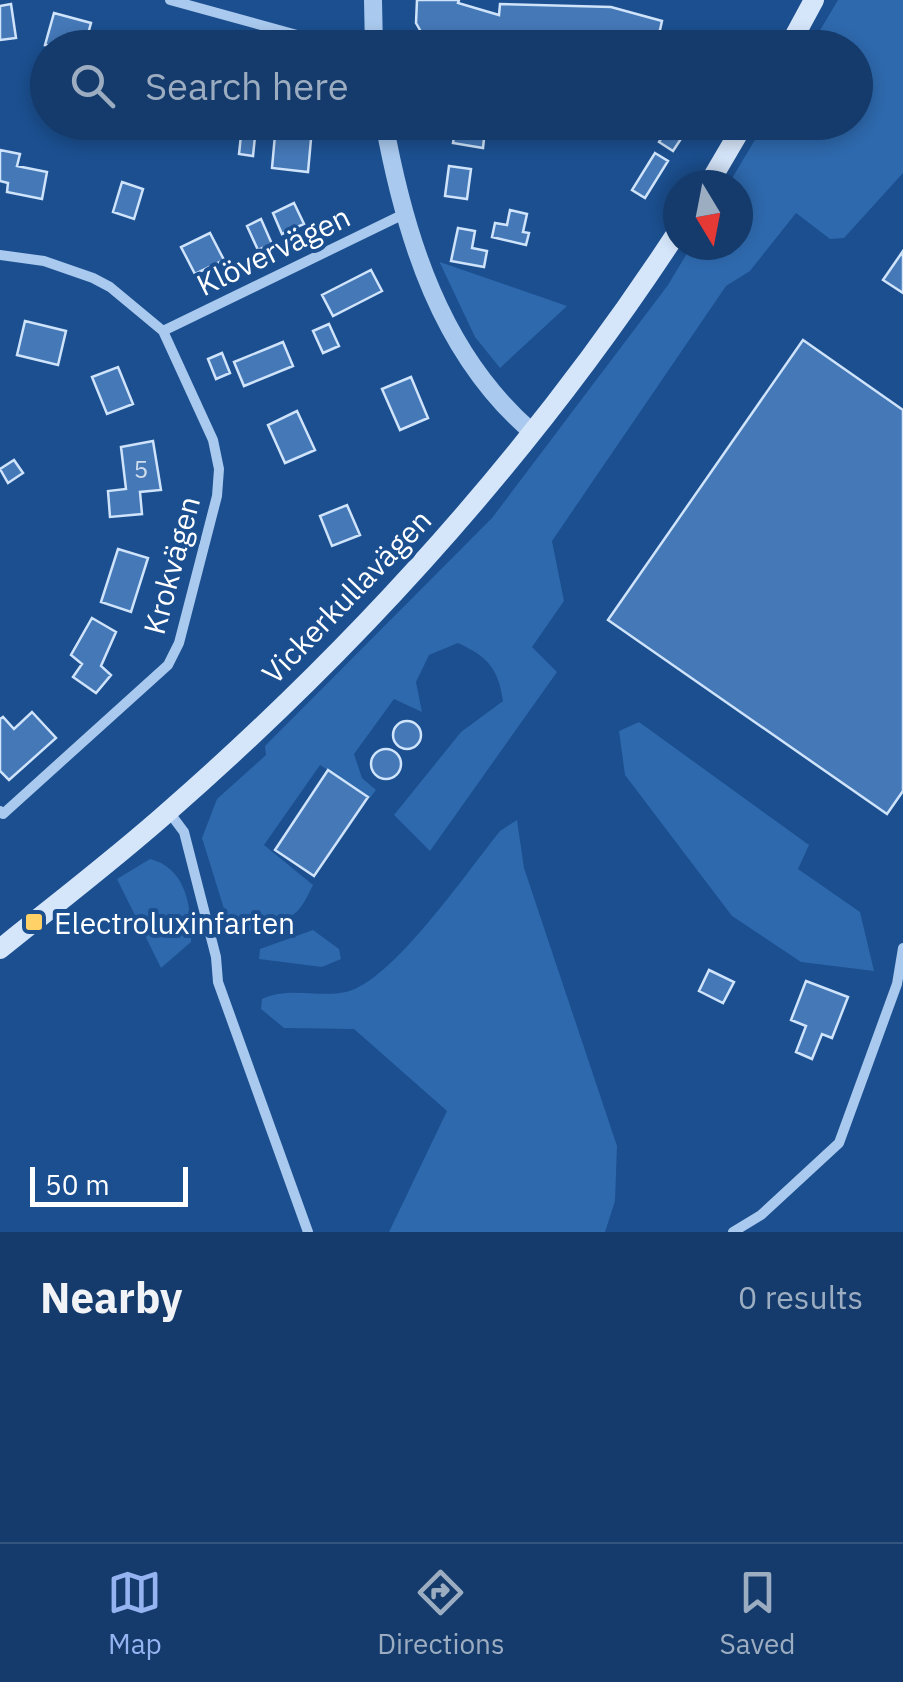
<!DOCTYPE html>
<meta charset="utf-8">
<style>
:root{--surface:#143b6b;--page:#1d4271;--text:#f1f3f6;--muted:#9dadc1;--line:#33557e;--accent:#95b2f1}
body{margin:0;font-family:"IBM Plex Sans",sans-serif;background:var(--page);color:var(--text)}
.compass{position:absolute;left:663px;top:170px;width:90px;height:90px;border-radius:50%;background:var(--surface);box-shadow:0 5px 15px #0003;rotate:170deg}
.scale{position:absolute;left:30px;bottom:25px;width:158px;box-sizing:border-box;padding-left:10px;border:5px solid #fff;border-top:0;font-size:28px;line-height:35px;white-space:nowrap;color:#fff;-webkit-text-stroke:8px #1b4f8f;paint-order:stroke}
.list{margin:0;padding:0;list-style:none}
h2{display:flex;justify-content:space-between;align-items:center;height:130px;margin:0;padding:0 40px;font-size:42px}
h2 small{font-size:32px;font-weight:400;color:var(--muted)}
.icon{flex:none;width:55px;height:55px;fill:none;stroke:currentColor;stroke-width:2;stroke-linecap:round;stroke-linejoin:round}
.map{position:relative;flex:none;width:903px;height:1232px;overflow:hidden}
.search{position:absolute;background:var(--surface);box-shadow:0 5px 15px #0003;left:30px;right:30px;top:30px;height:110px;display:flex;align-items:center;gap:25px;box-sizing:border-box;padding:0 35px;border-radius:55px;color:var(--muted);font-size:38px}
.sheet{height:310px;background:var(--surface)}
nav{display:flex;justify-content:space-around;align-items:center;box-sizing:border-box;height:140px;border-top:2px solid var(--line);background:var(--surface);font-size:28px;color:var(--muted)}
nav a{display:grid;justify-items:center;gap:5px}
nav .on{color:var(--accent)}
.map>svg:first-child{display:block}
.green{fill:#2e69ad}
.building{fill:#4478b7;stroke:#cfe3fa;stroke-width:2.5}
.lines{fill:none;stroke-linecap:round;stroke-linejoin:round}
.minor{stroke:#a9c9ee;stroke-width:10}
.tertiary{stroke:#a9c9ee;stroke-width:18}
.secondary{stroke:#d6e6fa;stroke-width:20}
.poi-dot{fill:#ffd166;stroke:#1b4f8f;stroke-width:4}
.labels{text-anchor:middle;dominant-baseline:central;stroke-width:8;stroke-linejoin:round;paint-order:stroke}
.number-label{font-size:25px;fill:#d0dded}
.street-label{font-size:30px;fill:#fff;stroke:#1b4f8f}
.poi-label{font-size:30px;fill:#fff;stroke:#1b4f8f;text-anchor:start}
</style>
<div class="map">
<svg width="903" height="1232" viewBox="0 0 903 1232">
<rect width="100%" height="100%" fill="#1b4f8f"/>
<path class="green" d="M838,0H903V173L844,238L830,239L796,213L750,271L726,286L552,541L564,601L532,647L557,672L430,851L394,815L461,732L503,701C498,668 488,657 458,643L429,655L416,682L422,712L394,699L354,754L362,778L376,790L370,798L320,765L264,845L313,885C309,893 305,902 300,908C289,923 246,938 230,928L202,838L217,799L266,755L265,746L492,518L668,285L692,245H738V185H728L765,123L856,122V48L810,47Z
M440,263V262L567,306L500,368L475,337Z
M639,722L809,845L798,869L860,912L874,971L801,962L732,916L625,775L619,731Z
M517,820L524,868L617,1146L615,1201L605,1232H389L447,1111L354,1029L284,1028L261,1009L262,999C289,986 318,998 346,992C392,982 469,869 500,831Z
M150,859C187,868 192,909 191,942L161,968L117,879Z
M313,930L339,949L341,959L322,967L259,959L260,949Z"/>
<path class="building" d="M417,0H459L458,3L499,15L500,4L611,7L662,21L656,48H497L462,38L447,43L424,37L416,23Z
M11,4L16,38L0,40V6Z
M54,13L91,23L85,45L94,48L45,45Z
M463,122H480L479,129L485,130L483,148L453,143L456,125L463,126Z
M672,122H692L673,151L659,142Z
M242,126L256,127L253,156L239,154Z
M275,135L311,139L308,172L272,168Z
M0,150L20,154L17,166L47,172L42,199L7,192L8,183L0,181Z
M655,153L668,161L645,198L632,190Z
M449,166L471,169L467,199L445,196Z
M122,182L143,189L134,219L113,212Z
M294,203L304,224L282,234L273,213Z
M510,210L527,214L523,232L529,233L526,245L492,237L495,223L507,225Z
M261,219L272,244L258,250L247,226Z
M458,228L475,231L472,248L487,251L484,267L451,261Z
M210,233L224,260L195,274L181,247Z
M903,251V293L883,280Z
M371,270L382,291L333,316L322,295Z
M25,321L66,331L58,365L17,355Z
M329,324L339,346L323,353L313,331Z
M803,340L903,410V791L887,814L608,620Z
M283,342L293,366L244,386L234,362Z
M222,353L230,373L216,379L208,359Z
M118,367L133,404L107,414L92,377Z
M411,377L428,418L400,430L382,389Z
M297,411L315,450L285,463L268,425Z
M153,441L161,490L140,492L142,514L110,517L108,491L126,489L121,447Z
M14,460L23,473L8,483L0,469Z
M347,505L360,535L332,546L320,516Z
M118,549L148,558L131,612L101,602Z
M92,618L116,632L101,666L111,675L96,693L73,677L82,664L71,655Z
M32,712L56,738L9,780L0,771V719L3,717L14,729Z
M393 735a14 14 0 1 1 28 0a14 14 0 1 1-28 0Z
M371 764a15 15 0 1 1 30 0a15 15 0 1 1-30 0Z
M328,770L368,797L314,876L275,850Z
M709,970L734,982L723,1003L699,991Z
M806,981L848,997L832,1038L822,1034L812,1059L796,1052L806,1026L791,1020Z"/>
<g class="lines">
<path class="minor" d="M170,0L308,38L373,42
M0,255L44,261L93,278L110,287L163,331L213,440L219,469L217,496L179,643L168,665L3,814L0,811
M163,331L404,214
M169,812L184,832L216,957L218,982L308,1232
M733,1232L761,1215L839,1143L897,984L903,948"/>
<path class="tertiary" d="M373,0L374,48
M384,122C405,237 441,354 532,432"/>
<path class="secondary" d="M788,48L814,0
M708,185L745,122
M0,949C57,903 115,859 170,810C364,640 537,447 678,231"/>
</g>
<rect class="poi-dot" x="24" y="912" width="20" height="20" rx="5"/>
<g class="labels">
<g class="number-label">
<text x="141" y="468">5</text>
</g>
<g class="street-label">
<text transform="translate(273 250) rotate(-26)">Klövervägen</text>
<text transform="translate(171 565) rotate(-75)">Krokvägen</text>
<text transform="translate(346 596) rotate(-46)">Vickerkullavägen</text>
</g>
<g class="poi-label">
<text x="54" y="922">Electroluxinfarten</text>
</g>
</g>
</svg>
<svg class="compass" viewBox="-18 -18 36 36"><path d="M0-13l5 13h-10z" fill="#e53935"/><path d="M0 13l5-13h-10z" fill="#9dadc1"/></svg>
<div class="scale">50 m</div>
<div class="search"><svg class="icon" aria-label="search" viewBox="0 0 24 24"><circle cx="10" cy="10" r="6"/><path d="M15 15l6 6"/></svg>Search here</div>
</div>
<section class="sheet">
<h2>Nearby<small>0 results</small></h2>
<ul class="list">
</ul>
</section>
<nav>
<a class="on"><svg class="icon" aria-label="map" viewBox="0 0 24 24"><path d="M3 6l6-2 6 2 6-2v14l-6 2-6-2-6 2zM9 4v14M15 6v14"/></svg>Map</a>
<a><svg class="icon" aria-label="directions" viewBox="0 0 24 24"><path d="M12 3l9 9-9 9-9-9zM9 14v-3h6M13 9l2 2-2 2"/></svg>Directions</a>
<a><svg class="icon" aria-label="saved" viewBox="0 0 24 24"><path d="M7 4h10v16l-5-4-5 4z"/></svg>Saved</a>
</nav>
